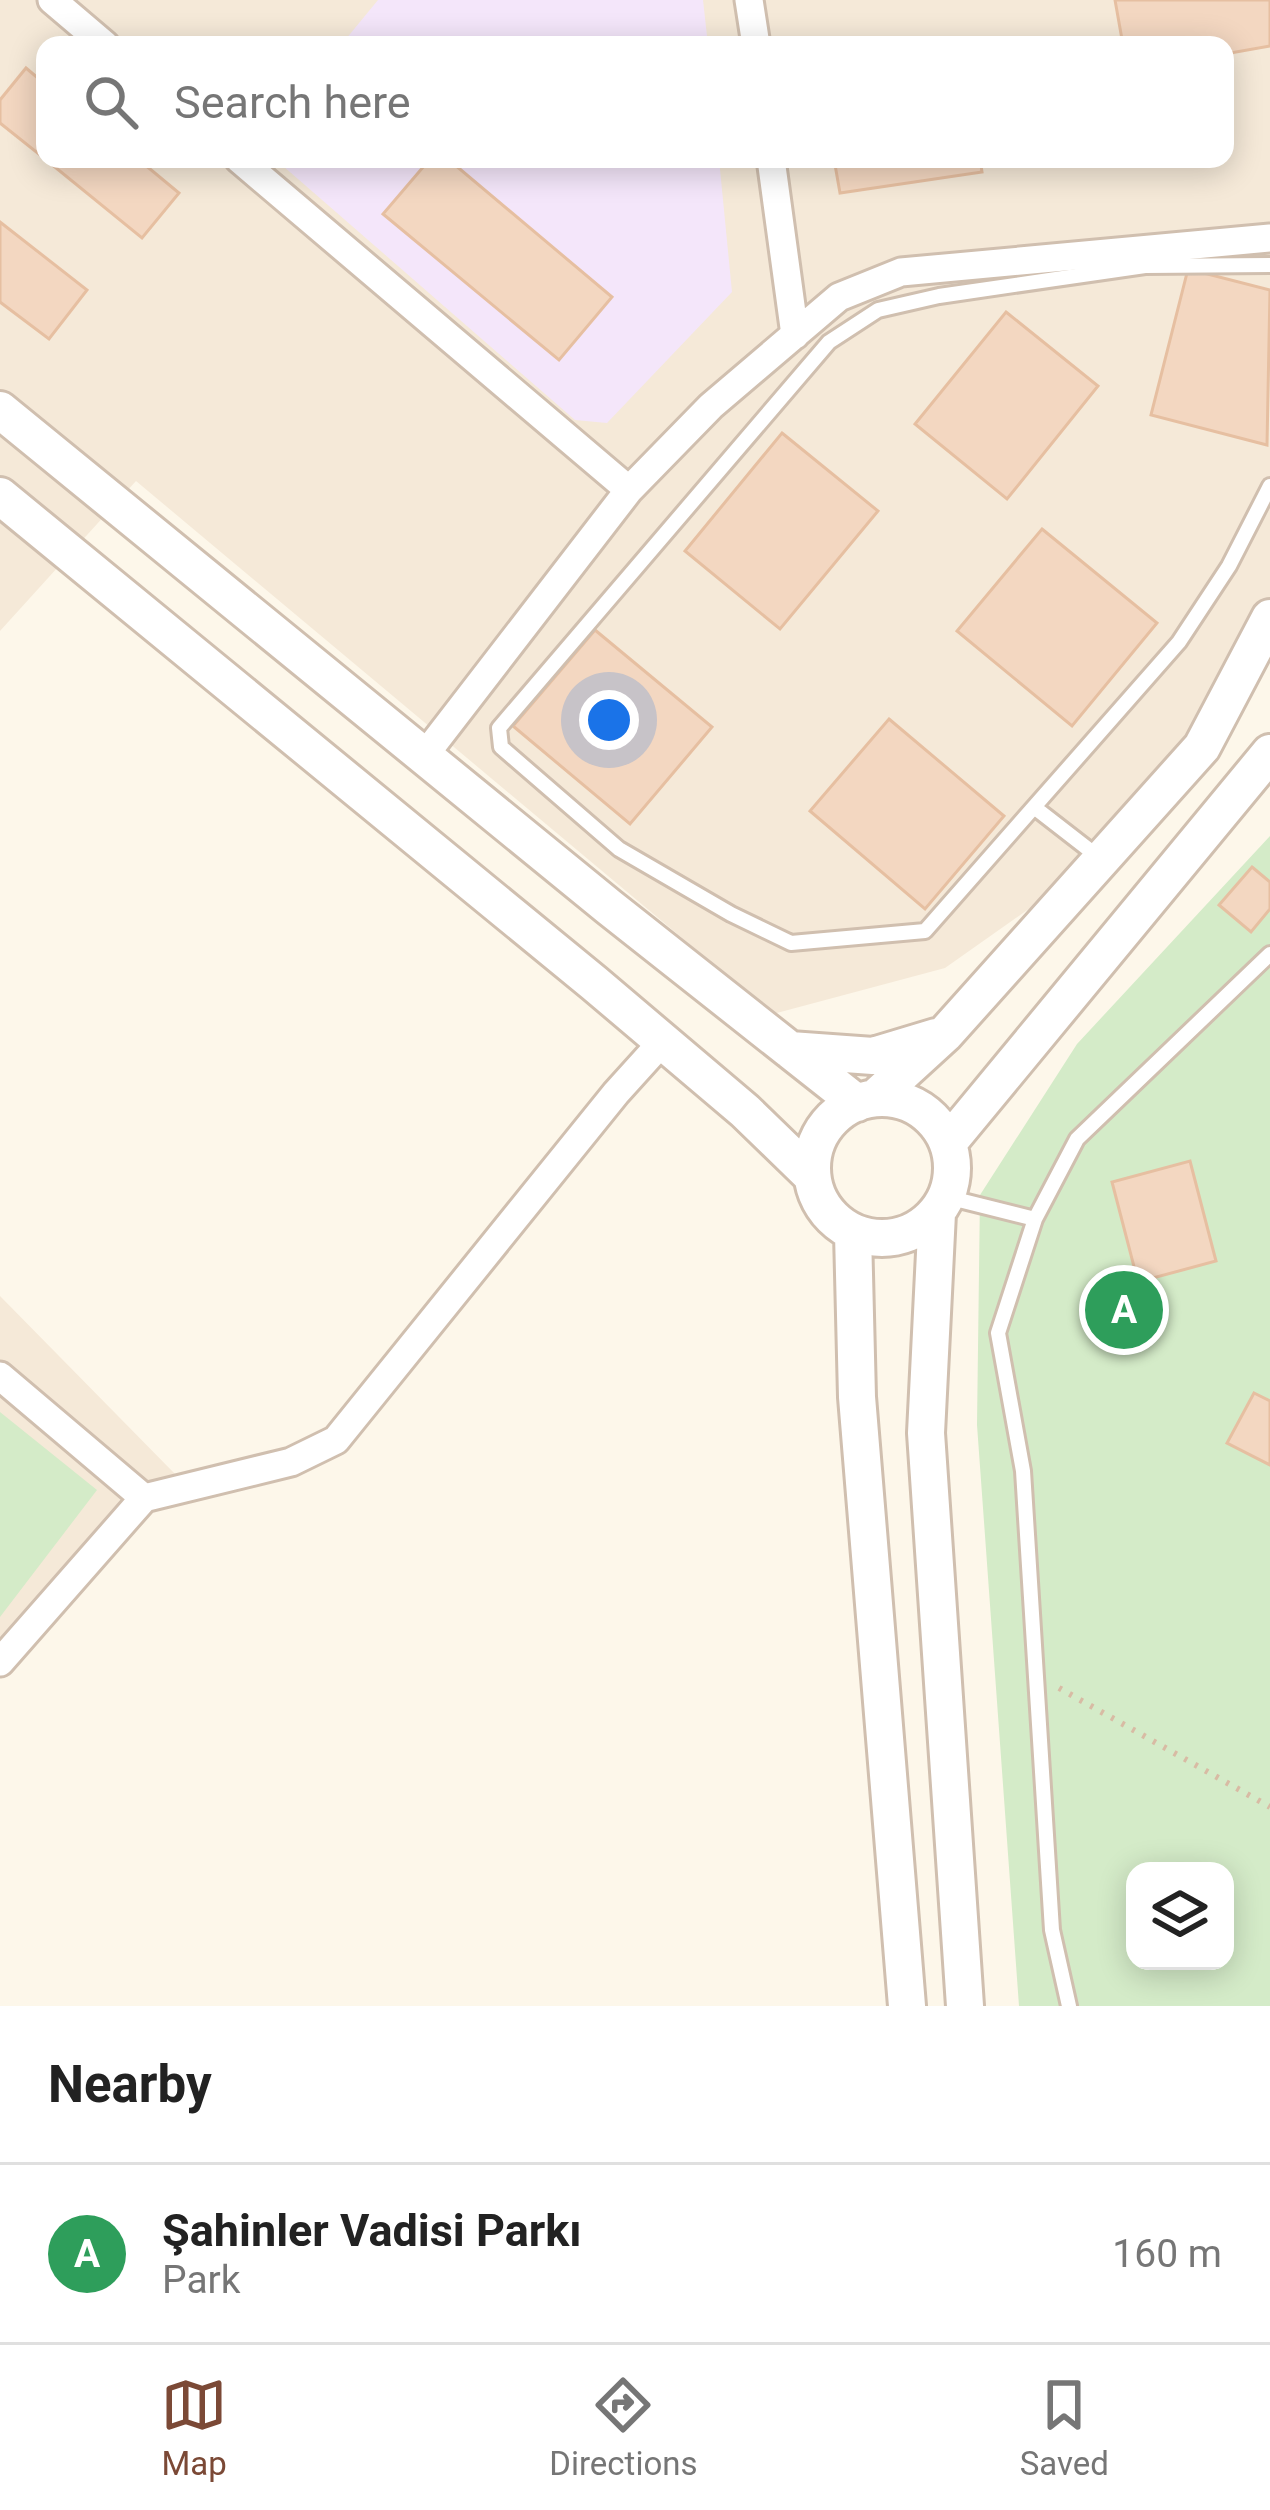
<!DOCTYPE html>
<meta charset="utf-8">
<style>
:root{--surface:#fff;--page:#f2f2f2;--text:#222;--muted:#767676;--line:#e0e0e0;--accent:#7b4936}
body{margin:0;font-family:Roboto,sans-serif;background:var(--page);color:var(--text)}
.controls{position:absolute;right:36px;bottom:36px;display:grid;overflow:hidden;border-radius:24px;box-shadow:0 6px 30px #0003}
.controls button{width:108px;height:108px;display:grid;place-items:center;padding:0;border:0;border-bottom:3px solid var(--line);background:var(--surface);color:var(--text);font:60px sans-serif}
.you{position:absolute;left:609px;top:720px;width:42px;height:42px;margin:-30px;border:9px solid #fff;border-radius:50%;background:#1a73e8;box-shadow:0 0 0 18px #1a73e833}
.badge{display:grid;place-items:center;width:78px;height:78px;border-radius:50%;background:var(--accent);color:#fff;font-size:39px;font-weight:700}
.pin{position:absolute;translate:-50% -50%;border:6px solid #fff;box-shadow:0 3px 12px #0006}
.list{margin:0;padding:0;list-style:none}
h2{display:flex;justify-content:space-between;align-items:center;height:156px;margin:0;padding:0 48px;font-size:51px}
h2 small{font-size:39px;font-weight:400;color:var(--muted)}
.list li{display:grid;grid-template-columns:78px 1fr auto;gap:36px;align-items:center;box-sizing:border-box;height:180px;padding:0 48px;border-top:3px solid var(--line)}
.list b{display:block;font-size:45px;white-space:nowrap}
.list p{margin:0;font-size:39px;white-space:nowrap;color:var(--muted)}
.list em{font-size:39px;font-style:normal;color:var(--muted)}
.icon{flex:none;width:66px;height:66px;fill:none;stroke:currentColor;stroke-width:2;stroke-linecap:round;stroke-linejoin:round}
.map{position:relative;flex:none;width:1270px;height:2006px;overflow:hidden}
.search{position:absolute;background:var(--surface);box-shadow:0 6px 30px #0003;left:36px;right:36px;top:36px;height:132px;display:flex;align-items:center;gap:30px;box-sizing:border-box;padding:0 42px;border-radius:24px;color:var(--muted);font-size:45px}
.sheet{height:336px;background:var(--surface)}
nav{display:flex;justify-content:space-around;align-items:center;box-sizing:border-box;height:168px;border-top:3px solid var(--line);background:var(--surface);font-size:33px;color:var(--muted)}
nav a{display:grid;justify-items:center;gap:6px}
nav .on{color:var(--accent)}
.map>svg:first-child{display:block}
.residential{fill:#f5e9d8;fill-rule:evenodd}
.education{fill:#f4e6fa}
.green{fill:#d4ebc8;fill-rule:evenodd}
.building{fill:#f3d7c1;stroke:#e6bfa1;stroke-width:3}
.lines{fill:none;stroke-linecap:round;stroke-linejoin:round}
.service-casing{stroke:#d0bfaf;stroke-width:20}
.minor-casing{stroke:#d0bfaf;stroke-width:33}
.tertiary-casing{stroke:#d0bfaf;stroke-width:42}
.path{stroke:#d8bba4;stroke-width:6;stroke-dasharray:3 9;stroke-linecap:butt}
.service{stroke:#fff;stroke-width:14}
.minor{stroke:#fff;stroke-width:27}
.tertiary{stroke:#fff;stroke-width:36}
</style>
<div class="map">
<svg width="1270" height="2006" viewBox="0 0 1270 2006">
<rect width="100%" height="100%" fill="#fdf7ea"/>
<path class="residential" d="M0,0H1270V618L1145,827L945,968L773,1014L136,481L0,631ZM45,45H1225V159H45Z
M0,1296L177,1476L0,1678Z"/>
<path class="education" d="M378,0H703L708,45H341Z
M275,159H719L732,292L607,423L575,420Z"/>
<path class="green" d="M1270,836V2006H1019L977,1425L980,1195L1077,1044ZM1135,1871H1225V1961H1135Z
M0,1412L97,1490L0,1617Z"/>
<path class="building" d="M1115,0H1270V46L1225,54V45H1123Z
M26,68L45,84V159L0,123V100Z
M45,159H138L179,193L142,238Z
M430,159H448L612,297L559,360L383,214Z
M834,159H980L982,172L840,193Z
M0,222L87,290L49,339L0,302Z
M1188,269L1270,290L1267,445L1151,415Z
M1006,312L1098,386L1007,499L915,424Z
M782,433L878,511L780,629L685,551Z
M1042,529L1157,623L1072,726L957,631Z
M595,630L712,727L630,824L513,726Z
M889,719L1004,816L925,909L810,811Z
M1252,867L1270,882V909L1251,932L1219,905Z
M1190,1161L1216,1261L1138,1282L1112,1182Z
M1254,1393L1270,1401V1465L1227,1443Z"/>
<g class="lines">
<g class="service-casing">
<path id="service" d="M1270,265L1145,266L939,296L878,310L829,342L499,728L501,747L619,849L731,914L791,943L925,931L1179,642L1229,566L1270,486
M1034,807L1101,859
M947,1197L1035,1219
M1069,2006L1052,1930L1023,1471L998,1333L1035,1219L1077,1139L1270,954"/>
</g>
<g class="minor-casing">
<path id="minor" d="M52,0L105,45
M749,0L756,45
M239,159L629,490
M771,159L795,335
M424,756L629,490L711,406L839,297L901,272L1270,238
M0,1376L144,1498
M0,1662L144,1498L291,1462L336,1440L616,1093L663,1041"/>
</g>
<g class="tertiary-casing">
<path id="tertiary" d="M0,410L609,907L857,1103
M0,496L594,983L745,1111L812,1176
M790,1050L873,1056L936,1037
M812 1168a70 70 0 1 1 140 0a70 70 0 1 1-140 0Z
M875,1098L945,1034L1202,747L1270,618
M948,1143L1270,753
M937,1213L926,1433L965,2006
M853,1233L857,1397L907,2006"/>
</g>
<path class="path" d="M1059,1688L1270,1807"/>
<use href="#service" class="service"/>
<use href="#minor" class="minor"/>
<use href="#tertiary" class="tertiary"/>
</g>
</svg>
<div class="controls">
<button><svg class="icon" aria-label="layers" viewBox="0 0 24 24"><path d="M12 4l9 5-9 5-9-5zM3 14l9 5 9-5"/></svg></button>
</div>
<div class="you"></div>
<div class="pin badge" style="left:1124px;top:1310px;background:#2e9e5b">A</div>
<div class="search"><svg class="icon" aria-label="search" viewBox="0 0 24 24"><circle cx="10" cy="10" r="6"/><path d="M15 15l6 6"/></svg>Search here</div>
</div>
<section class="sheet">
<h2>Nearby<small></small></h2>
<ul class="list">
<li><span class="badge" style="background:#2e9e5b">A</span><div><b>Şahinler Vadisi Parkı</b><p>Park</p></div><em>160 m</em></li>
</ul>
</section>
<nav>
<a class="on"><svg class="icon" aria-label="map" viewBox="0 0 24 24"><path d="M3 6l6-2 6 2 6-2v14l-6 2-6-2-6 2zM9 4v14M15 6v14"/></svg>Map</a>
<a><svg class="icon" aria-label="directions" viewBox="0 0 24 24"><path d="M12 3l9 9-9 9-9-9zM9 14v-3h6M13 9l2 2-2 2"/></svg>Directions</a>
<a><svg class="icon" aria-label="saved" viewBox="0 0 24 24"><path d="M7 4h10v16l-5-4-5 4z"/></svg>Saved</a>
</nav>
